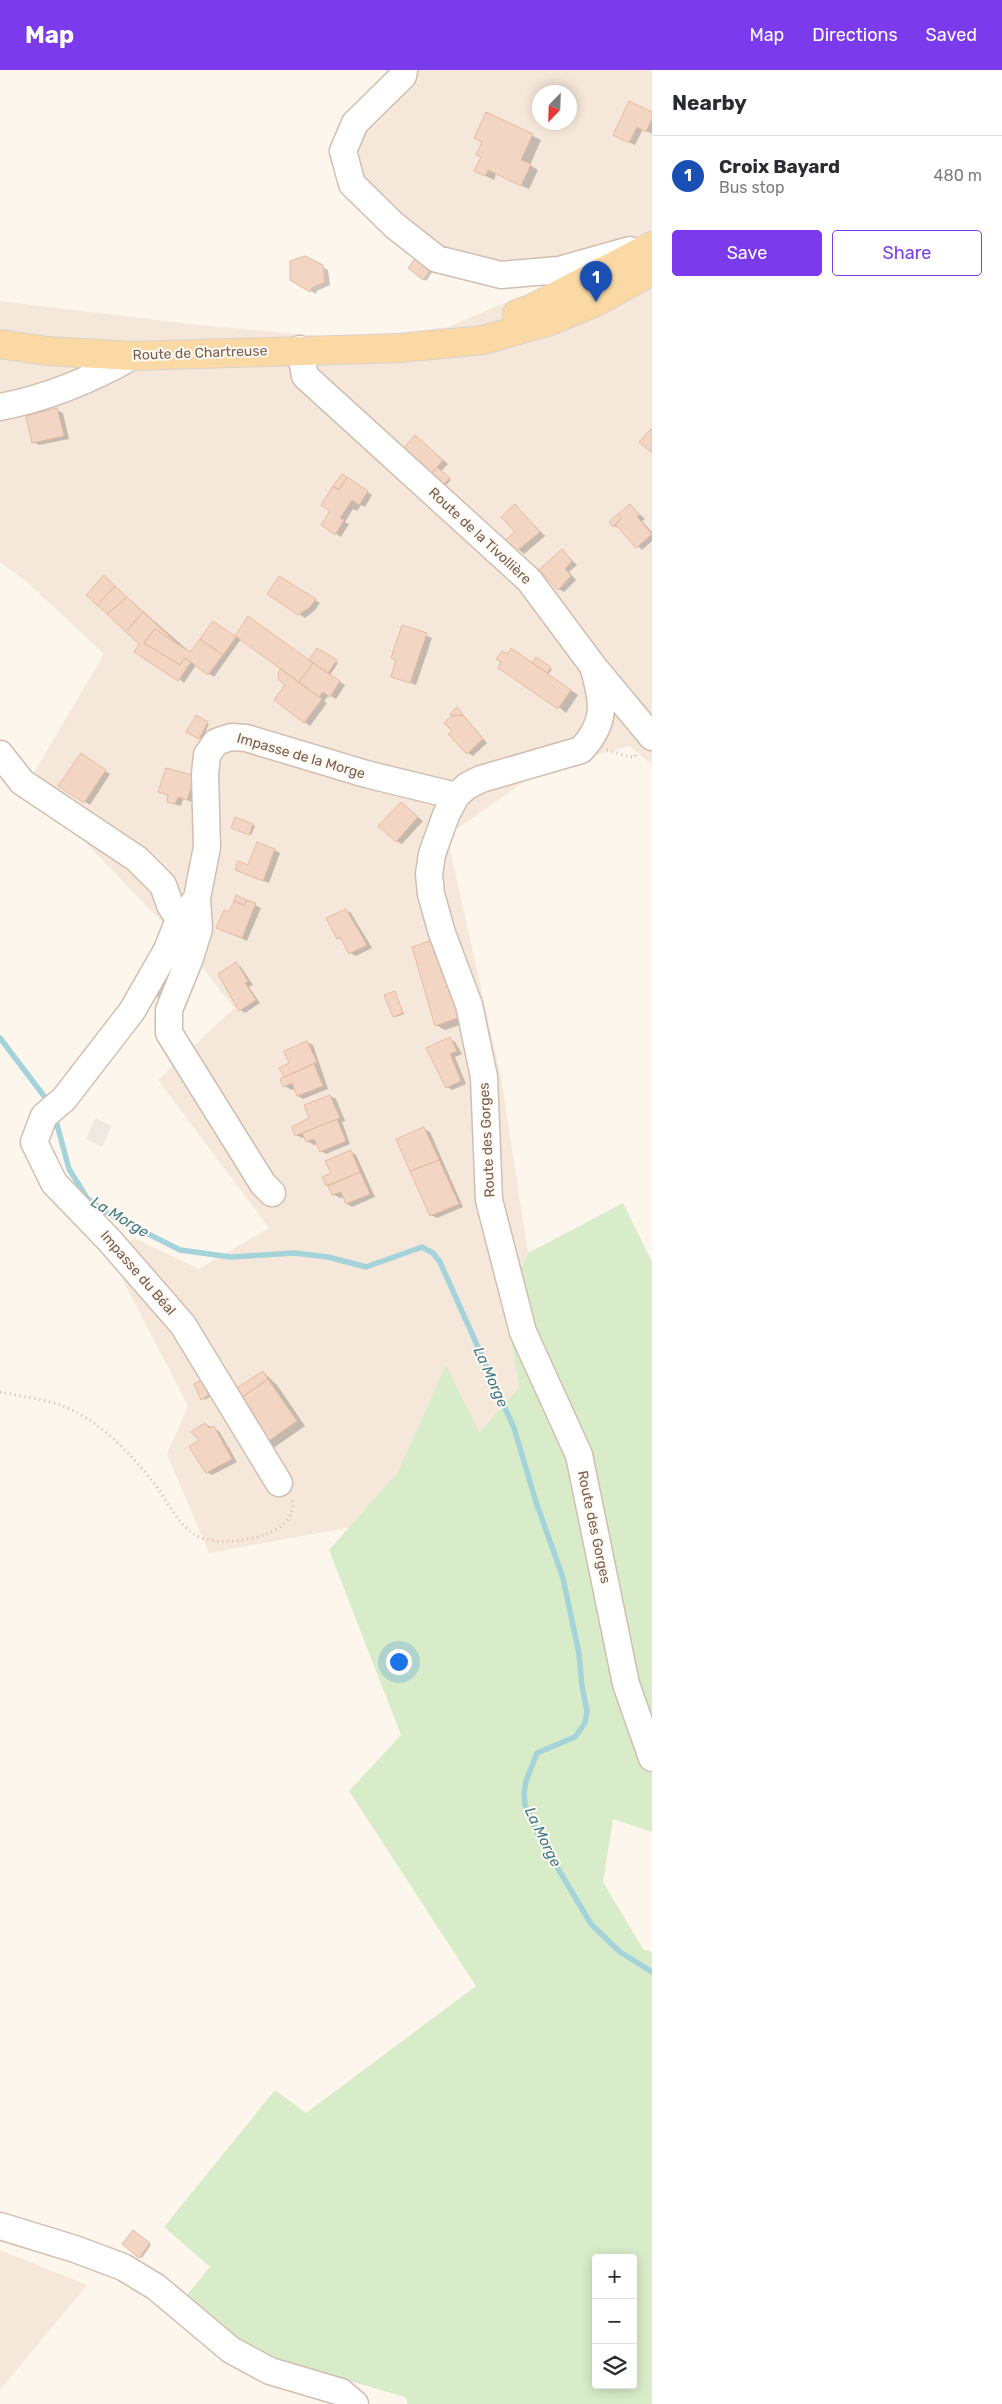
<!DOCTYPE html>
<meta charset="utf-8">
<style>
:root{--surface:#fff;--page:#f7f7f7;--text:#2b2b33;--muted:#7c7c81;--line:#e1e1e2;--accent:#7c3aed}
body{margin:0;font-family:Rubik,sans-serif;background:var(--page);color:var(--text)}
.controls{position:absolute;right:15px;bottom:15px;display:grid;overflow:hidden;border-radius:5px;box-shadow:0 2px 12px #0003}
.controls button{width:45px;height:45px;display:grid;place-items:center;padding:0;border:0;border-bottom:1px solid var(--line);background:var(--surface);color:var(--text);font:25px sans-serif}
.compass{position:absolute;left:532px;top:15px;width:45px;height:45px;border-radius:50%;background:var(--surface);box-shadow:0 2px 12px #0003;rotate:203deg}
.you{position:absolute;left:398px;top:1591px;width:18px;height:18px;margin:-12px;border:4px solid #fff;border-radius:50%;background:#1a73e8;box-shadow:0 0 0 8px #1a73e833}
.badge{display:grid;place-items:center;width:32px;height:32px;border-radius:50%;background:var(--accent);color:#fff;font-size:16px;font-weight:700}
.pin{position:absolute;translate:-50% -41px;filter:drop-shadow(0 1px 2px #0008)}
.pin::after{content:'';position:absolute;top:26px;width:18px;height:15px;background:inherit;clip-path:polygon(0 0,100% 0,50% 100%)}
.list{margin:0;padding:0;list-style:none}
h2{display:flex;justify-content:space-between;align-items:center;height:65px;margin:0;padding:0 20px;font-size:21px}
h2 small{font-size:16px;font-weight:400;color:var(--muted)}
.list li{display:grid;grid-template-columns:32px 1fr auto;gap:15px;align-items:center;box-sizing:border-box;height:80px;padding:0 20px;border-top:1px solid var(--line)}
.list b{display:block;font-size:19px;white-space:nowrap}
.list p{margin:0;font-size:16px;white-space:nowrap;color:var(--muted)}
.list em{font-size:16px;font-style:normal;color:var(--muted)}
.actions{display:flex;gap:10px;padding:15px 20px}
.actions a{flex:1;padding:11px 0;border:1px solid var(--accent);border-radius:5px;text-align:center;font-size:18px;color:var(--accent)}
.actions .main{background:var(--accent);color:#fff}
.icon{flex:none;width:28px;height:28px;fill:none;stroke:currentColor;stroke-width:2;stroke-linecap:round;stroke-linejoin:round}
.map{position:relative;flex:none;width:652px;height:2334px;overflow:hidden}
header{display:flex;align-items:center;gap:30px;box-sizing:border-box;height:70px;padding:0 25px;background:var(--accent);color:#fff}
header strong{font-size:24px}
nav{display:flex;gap:28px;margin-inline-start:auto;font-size:18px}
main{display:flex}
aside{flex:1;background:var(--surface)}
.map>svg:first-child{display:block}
.residential{fill:#f5e8da;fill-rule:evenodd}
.industrial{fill:#efe9e4}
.green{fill:#d8ecc9;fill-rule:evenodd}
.shadow{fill:#0003}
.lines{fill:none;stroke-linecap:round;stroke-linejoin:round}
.stream{stroke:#a5d3da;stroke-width:5.5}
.building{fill:#f3d5c3;stroke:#e6bba3}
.minor-casing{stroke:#d1beb0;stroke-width:29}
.major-casing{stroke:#dad1cd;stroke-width:30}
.path{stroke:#d9b8a5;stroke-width:3;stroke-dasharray:1 4;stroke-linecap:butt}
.minor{stroke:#fff;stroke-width:26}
.major{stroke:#fbd9a5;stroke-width:28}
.labels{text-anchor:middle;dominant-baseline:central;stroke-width:4;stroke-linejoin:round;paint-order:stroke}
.street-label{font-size:14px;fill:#7a5c4d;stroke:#fffaf3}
.water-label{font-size:15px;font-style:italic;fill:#437c86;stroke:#fffaf3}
</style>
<header>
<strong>Map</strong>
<nav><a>Map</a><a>Directions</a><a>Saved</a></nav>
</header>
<main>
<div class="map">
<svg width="652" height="2334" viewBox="0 0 652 2334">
<rect width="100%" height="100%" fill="#fdf6ec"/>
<path class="residential" d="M387,0H652V695L630,676L542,699L447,766L501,1007L528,1183L505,1234L519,1317L460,1385L440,1441L209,1483L167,1384L188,1336L112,1189L134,1168L199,1199L269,1158L158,1010L234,938L189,880L28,713L104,584L26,511L0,492V231L189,254L349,269L448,257L590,197L516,196L440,182L368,120L352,78ZM540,22H570V52H540Z
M0,2180L87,2215L0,2320Z"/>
<path class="industrial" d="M95,1048L112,1056L102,1077L86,1069Z"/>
<path class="green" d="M623,1133L652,1192V1762L613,1749L603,1812L643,1879L652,1882V2334H408L405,2327L254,2283L187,2225L210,2197L164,2157L275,2020L306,2043L476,1916L349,1721L401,1665L329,1480L398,1402L446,1295L479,1363L519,1317L505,1234L528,1183ZM596,2188H633V2315H596Z"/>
<path class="shadow" d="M652,43V64L643,59L635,75L620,68Z
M486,44L541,70L530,95L538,100L529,119L496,104L494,110L484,105L483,72Z
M305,187L328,200L330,215L317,221L316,224L291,209Z
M419,190L433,201L426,211L410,198Z
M57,340L63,343L69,369L39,375L33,372Z
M415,366L448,394L441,401L451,410L446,415L405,379Z
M353,412L372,425L365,437L361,435L357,441L353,439L345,452L349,454L341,467L335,463L332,441Z
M630,435L645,449L642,451L652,462V471L642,480L620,458L614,456Z
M515,436L545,466L524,484L508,470L516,462Z
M562,480L577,495L569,502L576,510L564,522L559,519Z
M104,507L191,583L235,567L248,548L310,591L318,580L338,593L330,605L345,615L336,629L329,625L324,631L327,633L310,656L276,630L287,615L279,605L282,598L241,569L214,607L196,595L184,613L140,574Z
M279,508L320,533L315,540L305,548L268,523Z
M403,556L432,568L416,615L392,606L398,590Z
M536,589L552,599L548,605L578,625L566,643L503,592L533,594Z
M459,640L487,673L473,686L468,683Z
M196,647L209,654L202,669L188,662Z
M86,688L110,704L90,735L84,731Z
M194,707L193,732L183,729L181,736L174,734L168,731L170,726L160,722Z
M401,733L423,751L402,774L396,771Z
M253,755L255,756L251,765L235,759Z
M274,780L280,783L269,813L236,800L249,797Z
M237,827L261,838L247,871L223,860Z
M345,840L351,843L372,878L356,886L350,883L344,871L338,868Z
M413,878L471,951L445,960L436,955Z
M236,894L241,897L253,915L249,917L260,933L245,943L240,940L225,918Z
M159,912L168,917L161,929L152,924Z
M394,923L404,944L396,947L394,946Z
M450,969L455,972L462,984L455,987L466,1014L452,1020L447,1017Z
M307,972L313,975L328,1019L303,1029L298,1026L295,1018L292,1020L284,1016L285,1008L281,998L291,994Z
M330,1026L336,1029L345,1051L342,1052L350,1074L326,1084L321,1081L318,1074L314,1075L307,1071L305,1067L302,1068L296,1065Z
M424,1059L430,1062L463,1137L437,1148L431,1145Z
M351,1082L356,1085L375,1127L352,1137L347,1134L344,1127L340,1128L333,1124L324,1108L332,1104Z
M263,1302L277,1315L305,1356L272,1379L264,1374Z
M201,1311L211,1326L205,1330L196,1314Z
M205,1354L219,1361L237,1392L212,1405L207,1402L201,1370Z
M136,2163L151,2175L142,2188L139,2187Z"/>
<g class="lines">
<path class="stream" d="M0,968L50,1034
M55,1047L69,1099L87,1128L105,1142L180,1180L231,1187L294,1183L328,1187L366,1197L422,1177L433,1183L440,1192L514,1358L536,1432L563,1508L579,1584L582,1616L587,1641L585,1653L575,1667L537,1683L526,1711L524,1723L525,1735L538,1765L591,1854L620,1882L652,1902"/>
</g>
<path class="building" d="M629,31L652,42V49L646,62L637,57L629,73L613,65Z
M486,42L533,64L521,90L531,94L521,116L488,100L485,106L474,101L481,87L476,85L482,72L474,68Z
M305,186L323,195L325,212L312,218L310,222L290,210V191Z
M416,187L431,199L423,210L408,198Z
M57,338L64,366L32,373L26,346Z
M651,359H652V383L639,372Z
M415,365L443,390L431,404L403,379Z
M437,397L450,408L443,415L431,404Z
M342,404L347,407L339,420L333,416Z
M347,407L368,421L359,435L352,430L340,448L344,450L335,465L321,455L330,441L321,435L333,416L339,420Z
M515,434L540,462L517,481L506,470L515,462L501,447Z
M630,434L640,445L637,447L652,464L636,478L615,454L622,448L618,444Z
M618,444L622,448L613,457L609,452Z
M562,479L572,491L565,499L571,506L558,520L539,500Z
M104,505L115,516L97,535L86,525Z
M279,506L316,529L310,537L298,545L267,524Z
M115,516L127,527L107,544L97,535Z
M127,527L143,542L126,562L107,544Z
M143,542L179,575L155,559L144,573L180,595L185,588L191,592L178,611L134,582L139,574L126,562Z
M248,546L313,593L299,612L235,566Z
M213,551L236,567L223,585L200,569Z
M402,555L427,563L410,613L391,607L396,590L391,588Z
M155,559L190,582L200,569L223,585L208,605L185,588L180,595L144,573Z
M317,578L337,590L328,603L309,590Z
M511,578L571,620L558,639L498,598L501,592L496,589L502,581L507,584Z
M536,587L551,597L547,603L532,593Z
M313,593L340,611L330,627L323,622L319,627L299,612Z
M280,599L322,629L304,653L274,630L285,615L279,610L278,604Z
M457,637L463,645L452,646L450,644Z
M196,645L208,652L199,669L186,662Z
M463,645L483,669L467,684L448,664L452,661L444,653L452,646Z
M81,683L106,700L84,733L58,716Z
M166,698L195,706L187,730L178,727L175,734L167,732L168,725L158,722Z
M401,732L418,747L396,772L378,756Z
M235,747L253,754L249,765L231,758Z
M257,772L275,779L263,811L235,800L238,791L248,795Z
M236,825L247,830L244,835L234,831Z
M247,830L256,833L242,868L216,858L224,840L229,842L234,831L244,835Z
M346,839L367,875L349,884L340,867L337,869L326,848Z
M435,869L463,946L435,956L412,877Z
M236,892L248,911L245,913L256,930L239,941L218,904Z
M395,921L403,943L393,947L384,925Z
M450,967L457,981L450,984L461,1011L446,1018L426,978Z
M307,971L317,992L284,1007L279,998L289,993L284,981Z
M314,994L323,1016L297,1026L292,1013L283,1017L280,1009Z
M330,1025L340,1048L295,1066L292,1057L309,1048L304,1035Z
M337,1049L346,1071L320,1082L314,1069L306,1072L302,1063Z
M424,1057L439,1090L410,1101L396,1069Z
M351,1080L360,1102L326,1116L322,1107L331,1103L325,1091Z
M439,1090L459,1134L430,1146L410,1101Z
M360,1102L370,1124L346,1134L341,1122L332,1125L328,1116Z
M263,1301L268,1309L235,1332L229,1323Z
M268,1309L297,1351L263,1375L235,1332Z
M201,1310L210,1324L201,1330L194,1314Z
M205,1353L209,1358L214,1356L232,1389L206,1403L189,1377L199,1370L191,1362Z
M133,2160L150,2173L139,2188L122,2174Z"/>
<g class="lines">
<g class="minor-casing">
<path id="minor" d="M404,0L403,6L355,53L343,81L352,114L395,156L437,189L501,205L559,200L630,180
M300,279L305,306L529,510L593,596L652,667
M0,337C47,328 91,310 133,286
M593,596C603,631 608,651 581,680L481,709L467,716L456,726L446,745L432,784L429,804L431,824L442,863L469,935L484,1007L489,1130L523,1262L579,1385L626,1614L652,1688
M0,684L22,712L137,789L163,815L170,835L180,851
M197,828L176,857L167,880L132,941L64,1029L44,1046L34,1072L54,1113L110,1171L183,1255L279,1413
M272,1123L263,1114L169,963V940L190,888L199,859L197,828L207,777L205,704L207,685L216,672L231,667L246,668L366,704L456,726
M0,2156L75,2179L123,2197L156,2217L231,2280L270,2301L341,2322L355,2334"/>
</g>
<g class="major-casing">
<path id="major" d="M517,244L533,238L652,176
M0,274L47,281L133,286L401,278L483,270L547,252L596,232L652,201"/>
</g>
<path class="path" d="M607,680L630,687H635L636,682
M0,1322C21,1326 43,1329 63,1336C100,1351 129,1382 153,1412C167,1429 176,1453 195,1465C220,1480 302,1468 292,1429"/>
<use href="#minor" class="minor"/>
<use href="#major" class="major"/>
</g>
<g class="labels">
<g class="street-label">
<text transform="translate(200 283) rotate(-2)">Route de Chartreuse</text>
<text transform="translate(480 466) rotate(43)">Route de la Tivollière</text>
<text transform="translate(301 686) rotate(16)">Impasse de la Morge</text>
<text transform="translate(487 1070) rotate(-93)">Route des Gorges</text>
<text transform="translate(138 1203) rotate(49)">Impasse du Béal</text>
<text transform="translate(594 1457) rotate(78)">Route des Gorges</text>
</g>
<g class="water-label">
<text transform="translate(120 1147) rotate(31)">La Morge</text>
<text transform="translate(491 1307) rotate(66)">La Morge</text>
<text transform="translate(543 1767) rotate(64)">La Morge</text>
</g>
</g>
</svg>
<div class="controls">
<button>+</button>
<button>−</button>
<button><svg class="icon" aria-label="layers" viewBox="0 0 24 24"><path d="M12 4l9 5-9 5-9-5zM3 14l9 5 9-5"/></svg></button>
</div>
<svg class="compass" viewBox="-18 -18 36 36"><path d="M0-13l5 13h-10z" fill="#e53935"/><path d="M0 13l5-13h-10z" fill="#7c7c81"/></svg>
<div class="you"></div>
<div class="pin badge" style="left:596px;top:232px;background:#1a4fb4">1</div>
</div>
<aside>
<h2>Nearby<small></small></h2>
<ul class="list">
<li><span class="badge" style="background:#1a4fb4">1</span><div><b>Croix Bayard</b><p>Bus stop</p></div><em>480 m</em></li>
</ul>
<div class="actions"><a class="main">Save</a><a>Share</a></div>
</aside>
</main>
